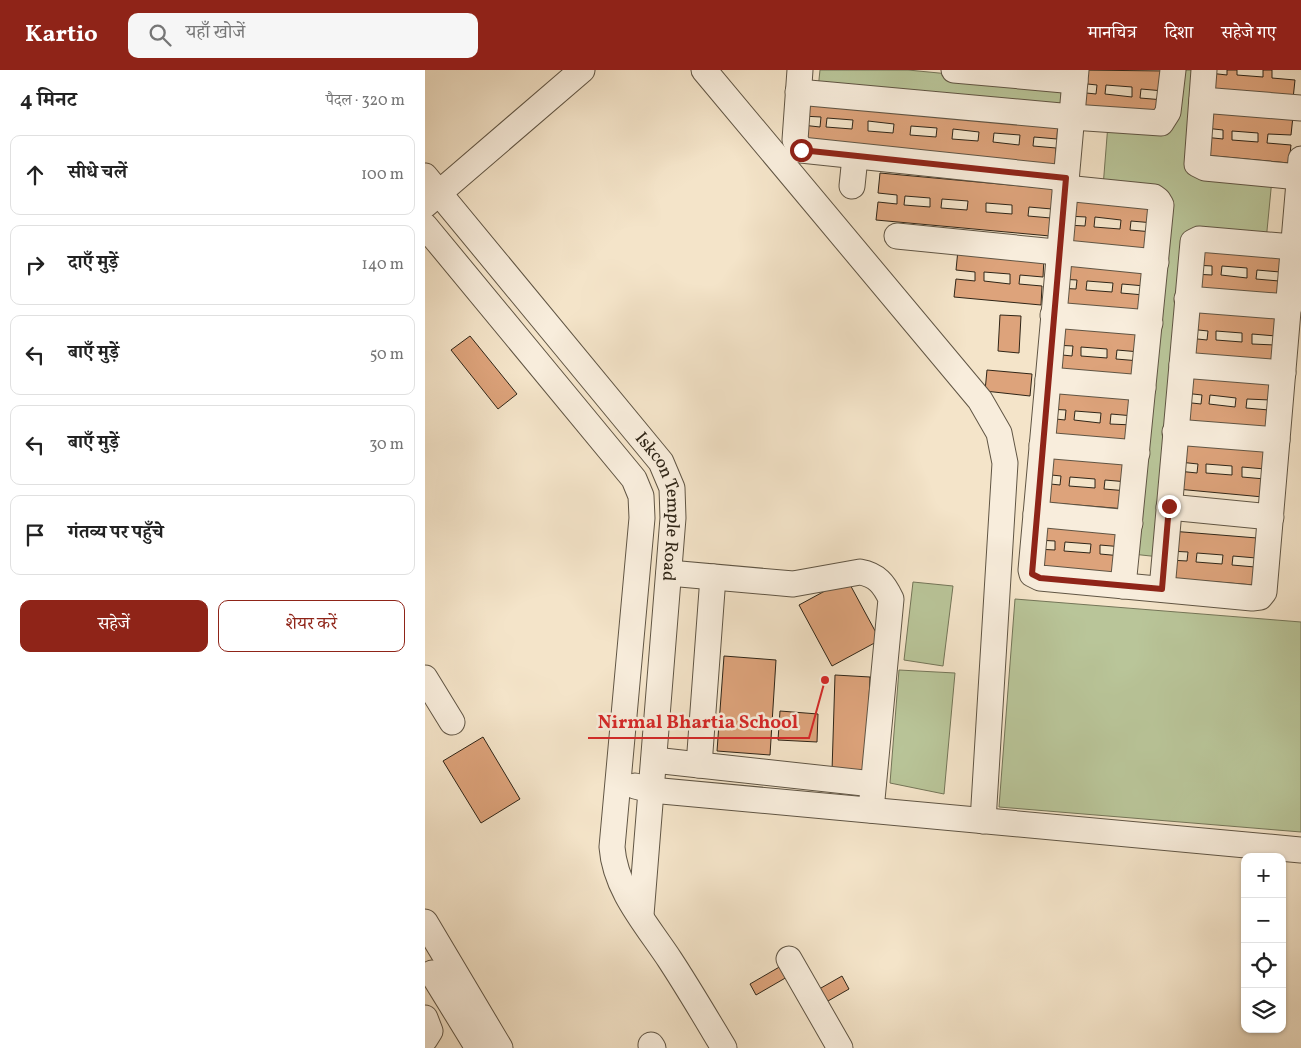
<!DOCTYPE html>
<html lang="hi">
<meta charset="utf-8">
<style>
:root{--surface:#fff;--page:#f6f6f6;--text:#222;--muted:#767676;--line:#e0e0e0;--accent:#8f2418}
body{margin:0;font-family:Vollkorn,"Noto Serif Devanagari",serif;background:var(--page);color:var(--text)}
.controls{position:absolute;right:15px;bottom:15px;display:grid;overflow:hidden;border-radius:10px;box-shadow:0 1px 4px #0004}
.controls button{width:45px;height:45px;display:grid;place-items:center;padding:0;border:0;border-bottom:1px solid var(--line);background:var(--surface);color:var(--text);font:25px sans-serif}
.stop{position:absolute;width:15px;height:15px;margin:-11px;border:4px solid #8f2418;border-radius:50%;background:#fff}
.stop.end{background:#8f2418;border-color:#fff;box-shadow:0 1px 5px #0008}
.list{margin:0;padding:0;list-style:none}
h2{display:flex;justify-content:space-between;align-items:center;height:65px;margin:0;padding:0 20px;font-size:21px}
h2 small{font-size:16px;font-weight:400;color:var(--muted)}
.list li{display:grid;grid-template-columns:32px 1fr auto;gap:15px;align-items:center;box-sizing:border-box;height:80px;margin:0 10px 10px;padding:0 10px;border:1px solid var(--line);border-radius:10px}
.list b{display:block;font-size:19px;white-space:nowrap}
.list em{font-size:16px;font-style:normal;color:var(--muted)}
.actions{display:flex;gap:10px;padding:15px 20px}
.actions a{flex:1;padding:11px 0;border:1px solid var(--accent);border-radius:10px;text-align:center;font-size:18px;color:var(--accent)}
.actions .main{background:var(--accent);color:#fff}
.icon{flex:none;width:28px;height:28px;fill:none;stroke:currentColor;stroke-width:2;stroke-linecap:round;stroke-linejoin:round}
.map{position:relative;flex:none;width:876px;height:978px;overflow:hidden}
header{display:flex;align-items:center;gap:30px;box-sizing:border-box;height:70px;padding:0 25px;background:var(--accent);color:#fff}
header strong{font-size:24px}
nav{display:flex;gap:28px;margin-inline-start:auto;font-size:18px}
.search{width:350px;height:45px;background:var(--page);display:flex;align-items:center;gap:12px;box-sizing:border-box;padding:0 18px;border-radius:10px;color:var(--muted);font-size:19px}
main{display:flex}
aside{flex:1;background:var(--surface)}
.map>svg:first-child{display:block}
.green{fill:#b9c599;stroke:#747558}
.building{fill:#dda37b;stroke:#2f2517;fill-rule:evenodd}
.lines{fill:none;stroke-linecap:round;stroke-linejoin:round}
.minor-casing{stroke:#605544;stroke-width:27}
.minor{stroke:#f8eddc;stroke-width:25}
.route{stroke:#8f2418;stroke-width:6}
.labels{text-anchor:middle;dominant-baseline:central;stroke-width:5;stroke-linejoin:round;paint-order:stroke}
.street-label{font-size:18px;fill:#2f2517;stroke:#f8eddc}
.leader{fill:none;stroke:#d62828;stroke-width:2}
.callout-dot{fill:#d62828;stroke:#f8eddc;stroke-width:2}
.callout-label{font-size:19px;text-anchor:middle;font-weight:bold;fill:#d62828;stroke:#f8eddc;stroke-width:5;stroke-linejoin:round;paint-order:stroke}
</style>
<header>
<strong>Kartio</strong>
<div class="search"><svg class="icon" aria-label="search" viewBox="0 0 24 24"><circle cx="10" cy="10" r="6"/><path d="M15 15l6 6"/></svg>यहाँ खोजें</div>
<nav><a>मानचित्र</a><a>दिशा</a><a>सहेजे गए</a></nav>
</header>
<main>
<aside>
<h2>4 मिनट<small>पैदल · 320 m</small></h2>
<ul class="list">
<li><svg class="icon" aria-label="ahead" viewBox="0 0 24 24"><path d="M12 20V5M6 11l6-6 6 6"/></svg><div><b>सीधे चलें</b></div><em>100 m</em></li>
<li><svg class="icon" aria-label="right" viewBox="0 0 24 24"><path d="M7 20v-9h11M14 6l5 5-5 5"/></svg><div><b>दाएँ मुड़ें</b></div><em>140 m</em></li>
<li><svg class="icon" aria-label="left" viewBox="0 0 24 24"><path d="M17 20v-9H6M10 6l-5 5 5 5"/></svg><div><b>बाएँ मुड़ें</b></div><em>50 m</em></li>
<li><svg class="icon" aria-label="left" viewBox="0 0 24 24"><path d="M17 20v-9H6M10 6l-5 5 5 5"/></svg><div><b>बाएँ मुड़ें</b></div><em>30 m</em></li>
<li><svg class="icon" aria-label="arrive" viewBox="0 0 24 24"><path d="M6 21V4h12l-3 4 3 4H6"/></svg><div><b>गंतव्य पर पहुँचे</b></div></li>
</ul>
<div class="actions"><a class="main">सहेजें</a><a>शेयर करें</a></div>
</aside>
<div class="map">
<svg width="876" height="978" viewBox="0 0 876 978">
<rect width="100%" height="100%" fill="#f4e4c9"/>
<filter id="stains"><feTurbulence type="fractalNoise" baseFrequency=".004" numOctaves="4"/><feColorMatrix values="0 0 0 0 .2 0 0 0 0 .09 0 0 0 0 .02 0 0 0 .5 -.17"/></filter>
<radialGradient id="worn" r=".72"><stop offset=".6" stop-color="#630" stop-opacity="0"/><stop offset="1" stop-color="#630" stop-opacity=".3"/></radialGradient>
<path class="green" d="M395,0H483L637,15L635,42L393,19Z
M752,0H776L766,100L847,109L841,171L766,164L735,487L707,484L741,123L678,117L683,54L746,60Z
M488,512L528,516L518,596L479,590Z
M590,529L876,552V762L574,737Z
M474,600L530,603L519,724L465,713Z"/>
<path class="building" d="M654,0L741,1L739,21L716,19L715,28L739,30L737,48L651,41L652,22L671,24L672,15L653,13ZM681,15L707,17V27L680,24Z
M802,0H812V5L838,7V0H847V8L870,10L868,29L782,21L784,3L802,5Z
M379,26L633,49L632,69L609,67L608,76L631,78L630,96L375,73L377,55L395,57L396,47L377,46ZM402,48L428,50L427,59L401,57ZM443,51L469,54L468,63L443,61ZM486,56L512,58L511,67L485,65ZM528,59L554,62L553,71L527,69ZM569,63L595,65L594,75L568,72Z
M781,39L868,46L866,65L843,64L842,73L866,75L864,93L778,85L779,67L798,69V60L780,58ZM807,61L833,63V72L807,70Z
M455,103L629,119L627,139L604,137L603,146L626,148L625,166L451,150L453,132L472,134V125L453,123ZM480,126L505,128V137L479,135ZM517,129L543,131L542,140L516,138ZM561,133L587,135V144L561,142Z
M644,126L730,133L729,153L706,151L705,160L728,162L726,180L640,173L642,155L660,156L661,147L642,146ZM670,147L696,150L695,159L669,157Z
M770,175L857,182L855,202L832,200L831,209L854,211L853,229L767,222L768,204L787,205V196L769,195ZM797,196L822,198V208L796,205Z
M533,180L619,188L618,207L595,205L594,214L617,216L616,235L529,227L531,209L550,211V202L531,200ZM559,202L585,204V214L559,211Z
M635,189L721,197L720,216L697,214L696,223L719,225L717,243L631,236L632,218L651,219L652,210L633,209ZM662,211L688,213L687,222L661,220Z
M766,239L852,247L851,266L827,264V274L850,275L848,294L762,286L763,268L782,270L783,261L764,259ZM791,261L817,263V272L791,270Z
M575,245L596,246L594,283L573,281Z
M630,255L717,263L715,282L692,280L691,289L715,291L713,310L626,302L628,284L647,286L648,276L629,275ZM656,277L682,279V288L656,286Z
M45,266L92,324L73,339L26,280Z
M562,300L607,304L605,326L560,321Z
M760,304L846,311L845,330L822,329L821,338L844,340L843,358L756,350L758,332L776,334L777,325L759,323ZM785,325L811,328L810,337L784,334Z
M624,319L710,327L709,346L686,344L685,354L708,355L707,374L620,366L622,348L640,350L641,340L622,339ZM650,341L676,343L675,353L649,350Z
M756,372L842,380L840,399L817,397V407L840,409L838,427L752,419L753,401L772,403L773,394L754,392ZM781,394L807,396V405L781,403Z
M618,385L705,392L703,412L680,410L679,419L703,421L701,439L615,432L616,413L635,415L636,406L617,404ZM645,407L670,409V418L644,416Z
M613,450L700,458L698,477L675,475V484L697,486L696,504L609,497L611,479L630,480V471L612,470ZM640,472L666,474L665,483L639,481Z
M746,461L832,468L831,488L808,486L807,495L830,497L829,515L742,508L744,490L762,491L763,482L744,481ZM772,483L798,485L797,494L771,492Z
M422,509L455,570L407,596L374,535Z
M299,586L351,590L345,685L292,681Z
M410,605L445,607L441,702L407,701Z
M355,641L393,644L392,672L353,670Z
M58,667L95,729L56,753L18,691Z
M363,892L369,903L331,925L325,914Z
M417,906L424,919L396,935L389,922Z"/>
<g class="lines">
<g class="minor-casing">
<g id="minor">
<path d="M279,0L555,330L574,363L580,393L558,751"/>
<path d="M375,0L370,70L376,80L641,108"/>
<path d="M529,0L650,11"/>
<path d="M651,0L606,500L607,504L615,508L827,528L835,527L839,522L876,89"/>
<path d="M779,0L772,94L780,98L874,107"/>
<path d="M373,22L647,47L736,53L743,42L748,0"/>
<path d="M777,30L876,38"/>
<path id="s1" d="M0,106L236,392L247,418L248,448L216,845"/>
<path d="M427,116L430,87"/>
<path d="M640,118L729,127L733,130L736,135L698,516"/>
<path d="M0,135L157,0"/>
<path d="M0,156L209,409L216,426L217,448L187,777C190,820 222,855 245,890C264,919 281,948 299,978"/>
<path d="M472,166L731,192"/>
<path d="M762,229L864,237"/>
<path d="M628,245L725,253"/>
<path d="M757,295L858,303"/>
<path d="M623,310L718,318"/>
<path d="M750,362L852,370"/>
<path d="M617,375L712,383"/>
<path d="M744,437L846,447"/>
<path d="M611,444L705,453"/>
<path d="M244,503L368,514L435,502C452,505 459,514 466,529L446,740"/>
<path d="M737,519L768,172L774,169L868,177"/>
<path d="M0,608L27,652"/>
<path d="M229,690L448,714"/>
<path d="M274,695L288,507"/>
<path d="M210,716L226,720L876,780"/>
<path d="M0,852L75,978"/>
<path d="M364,889L415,978"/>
<path d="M7,903L53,978"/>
<path d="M0,948L5,961L0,969"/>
<path d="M226,975L228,978"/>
</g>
</g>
<use href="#minor" class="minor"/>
</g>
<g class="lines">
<path class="route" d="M376,80L641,108L607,504L615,508L737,519L744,436"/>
</g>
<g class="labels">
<g class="street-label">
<text stroke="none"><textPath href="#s1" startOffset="414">Iskcon Temple Road</textPath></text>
</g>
</g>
<path class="leader" d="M400 610L384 668H163"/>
<circle class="callout-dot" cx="400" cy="610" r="5"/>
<g class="callout-label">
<text x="273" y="658">Nirmal Bhartia School</text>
</g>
<rect width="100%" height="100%" filter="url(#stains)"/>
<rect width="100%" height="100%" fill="url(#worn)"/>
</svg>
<div class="controls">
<button>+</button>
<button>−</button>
<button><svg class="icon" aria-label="locate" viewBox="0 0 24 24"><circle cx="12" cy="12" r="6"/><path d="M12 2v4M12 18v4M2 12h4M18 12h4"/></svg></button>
<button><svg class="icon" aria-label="layers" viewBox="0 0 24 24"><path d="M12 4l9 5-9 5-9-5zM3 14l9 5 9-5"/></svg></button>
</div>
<div class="stop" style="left:376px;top:80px"></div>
<div class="stop end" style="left:744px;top:436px"></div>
</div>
</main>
